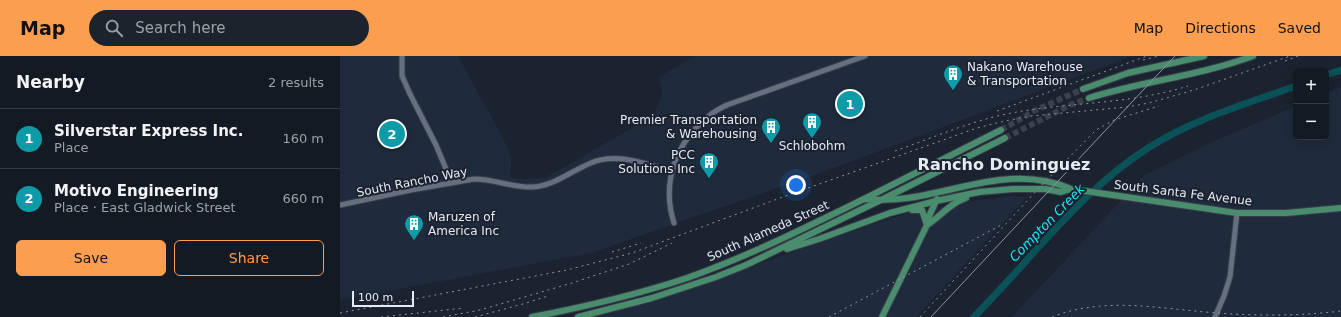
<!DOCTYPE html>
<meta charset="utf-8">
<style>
:root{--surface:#141a24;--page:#1d232c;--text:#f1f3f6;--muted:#9da1a6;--line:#333841;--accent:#fb9e50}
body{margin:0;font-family:"DejaVu Sans",sans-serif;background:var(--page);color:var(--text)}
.controls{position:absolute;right:12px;top:12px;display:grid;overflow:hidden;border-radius:6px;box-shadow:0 2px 10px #0003}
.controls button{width:36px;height:36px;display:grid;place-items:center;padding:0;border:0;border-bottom:1px solid var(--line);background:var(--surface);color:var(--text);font:20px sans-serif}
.scale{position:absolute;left:12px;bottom:10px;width:62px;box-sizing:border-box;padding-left:4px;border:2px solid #e5eaf3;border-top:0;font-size:11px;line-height:14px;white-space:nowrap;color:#e5eaf3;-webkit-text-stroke:3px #1b2330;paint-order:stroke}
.you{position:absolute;left:456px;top:129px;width:14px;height:14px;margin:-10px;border:3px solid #fff;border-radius:50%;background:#1a73e8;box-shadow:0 0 0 6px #1a73e833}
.badge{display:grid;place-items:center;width:26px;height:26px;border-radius:50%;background:var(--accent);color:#fff;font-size:13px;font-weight:700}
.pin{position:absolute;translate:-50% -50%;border:2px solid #fff;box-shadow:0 1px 4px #0006}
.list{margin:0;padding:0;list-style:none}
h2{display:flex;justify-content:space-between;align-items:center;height:52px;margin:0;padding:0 16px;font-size:17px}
h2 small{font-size:13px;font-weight:400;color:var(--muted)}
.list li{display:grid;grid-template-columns:26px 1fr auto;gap:12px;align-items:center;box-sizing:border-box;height:60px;padding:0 16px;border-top:1px solid var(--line)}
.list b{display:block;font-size:15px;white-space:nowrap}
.list p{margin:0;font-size:13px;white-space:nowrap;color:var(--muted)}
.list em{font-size:13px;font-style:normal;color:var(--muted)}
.actions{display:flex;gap:8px;padding:12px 16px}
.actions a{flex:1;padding:9px 0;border:1px solid var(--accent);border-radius:6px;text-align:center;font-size:14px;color:var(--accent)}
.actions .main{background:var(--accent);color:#111}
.icon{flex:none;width:22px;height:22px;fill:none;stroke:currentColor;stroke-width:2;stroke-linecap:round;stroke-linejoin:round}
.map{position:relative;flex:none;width:1001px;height:261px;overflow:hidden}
header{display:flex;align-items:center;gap:24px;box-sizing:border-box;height:56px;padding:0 20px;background:var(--accent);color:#111}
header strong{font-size:19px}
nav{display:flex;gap:22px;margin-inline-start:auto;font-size:14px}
.search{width:280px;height:36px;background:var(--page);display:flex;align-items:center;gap:10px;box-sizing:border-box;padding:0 14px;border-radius:22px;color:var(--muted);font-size:15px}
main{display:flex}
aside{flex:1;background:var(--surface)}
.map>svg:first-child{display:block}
.built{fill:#1f2b3d}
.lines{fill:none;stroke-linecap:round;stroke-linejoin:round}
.river{stroke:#0a5158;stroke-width:7}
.major-tunnel{stroke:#39414d;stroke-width:6;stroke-dasharray:6 3;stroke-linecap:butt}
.minor-casing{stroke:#373d48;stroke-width:7}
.major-casing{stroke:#373d48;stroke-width:8}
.minor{stroke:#666f7f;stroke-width:5}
.major{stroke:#498c6e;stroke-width:6}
.tram{stroke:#8d939e;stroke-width:1}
.rail{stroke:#8d939e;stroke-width:1;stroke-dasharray:2 4;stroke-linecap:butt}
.labels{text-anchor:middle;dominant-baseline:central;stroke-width:4;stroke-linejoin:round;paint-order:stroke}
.poi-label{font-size:12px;fill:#e5eaf3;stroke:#1b2330;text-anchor:start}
.street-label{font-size:12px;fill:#e5eaf3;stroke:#1b2330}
.water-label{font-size:13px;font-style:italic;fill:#23e2f4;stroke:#1b2330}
.district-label{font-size:16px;font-weight:bold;fill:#e5eaf3;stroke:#1b2330}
</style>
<header>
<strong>Map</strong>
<div class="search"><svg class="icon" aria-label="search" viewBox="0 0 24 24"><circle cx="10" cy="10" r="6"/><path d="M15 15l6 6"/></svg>Search here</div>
<nav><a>Map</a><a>Directions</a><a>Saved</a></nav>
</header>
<main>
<aside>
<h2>Nearby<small>2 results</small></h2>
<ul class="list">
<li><span class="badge" style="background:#0f9aa8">1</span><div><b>Silverstar Express Inc.</b><p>Place</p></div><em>160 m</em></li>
<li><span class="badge" style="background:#0f9aa8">2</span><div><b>Motivo Engineering</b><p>Place · East Gladwick Street</p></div><em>660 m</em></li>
</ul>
<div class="actions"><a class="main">Save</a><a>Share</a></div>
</aside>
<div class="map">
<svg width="1001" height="261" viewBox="0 0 1001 261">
<rect width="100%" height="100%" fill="#1b2330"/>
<path class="built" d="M0,0H118L167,90L171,103V113L170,121L181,123L205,122L313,60L322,40V32L319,21L355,0H504V1L508,0H792L494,112L251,197L0,244Z
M1001,31V261H672L805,119L872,86L956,50V81H986V37Z
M672,140L687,141L576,261H248L288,252L567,157L638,144Z"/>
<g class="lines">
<path class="river" d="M986,19L1001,14
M634,261C654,240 675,218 694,196C729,158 764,120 808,92C853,63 906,48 956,30"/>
<path class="major-tunnel" d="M661,74L696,54L743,33
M665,82L730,49L749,42"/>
<g class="minor-casing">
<path id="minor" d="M62,0V20L70,38L96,89L106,113L109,127
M0,149L71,134L134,123C155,123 173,132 192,131C214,130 231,115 251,107C276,96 306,108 331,115
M334,167C321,126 336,86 369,60C374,55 381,52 387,49L525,0
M875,261L884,240L890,221L897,157"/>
</g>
<g class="major-casing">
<path id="major" d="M743,33L788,17L864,0
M749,42C803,25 859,20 913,0
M525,143C539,144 553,144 568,142C624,134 674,109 731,133L897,157H946L1001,152
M572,154H582L587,169
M587,169C601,160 610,147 626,142
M447,193L479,183L550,157L596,145L639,136L673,133H705L721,136L731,133
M192,261C244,251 296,239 347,222C409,200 467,171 526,142C571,119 616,97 661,74
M238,261L312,242L376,221L406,209L541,144L665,82
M542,261L587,169L590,158L597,143"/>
</g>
<use href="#minor" class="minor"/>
<use href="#major" class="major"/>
<path class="tram" d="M591,261L835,0"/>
<path class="rail" d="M803,4L819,0
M945,5L958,0
M657,55L807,0
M555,95C595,81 635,63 677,56C734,46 792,48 848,30
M272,196L301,187
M0,257L227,214L292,197L440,142L637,72L665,65L691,60L787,51L809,47L854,34L950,0
M41,261L124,252
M103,261L140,254L232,227L289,208L332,187
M135,261L183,248L208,240
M489,261L663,168
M580,261L699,132L756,74L774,64L819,50
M712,261C765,240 821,253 877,257C918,260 960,260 1001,255"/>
</g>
<defs>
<g id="building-pin" transform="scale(1)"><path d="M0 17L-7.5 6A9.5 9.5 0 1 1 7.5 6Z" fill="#0f9aa8" stroke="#1b2330"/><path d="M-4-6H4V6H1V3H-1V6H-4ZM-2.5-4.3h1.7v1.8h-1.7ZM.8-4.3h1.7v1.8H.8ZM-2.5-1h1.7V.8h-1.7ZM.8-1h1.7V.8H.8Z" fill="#fff"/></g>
</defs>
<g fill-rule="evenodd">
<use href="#building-pin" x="613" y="18"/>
<use href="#building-pin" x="472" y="66"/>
<use href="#building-pin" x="431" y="71"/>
<use href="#building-pin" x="369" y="106"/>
<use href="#building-pin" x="74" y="168"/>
</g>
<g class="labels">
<g class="poi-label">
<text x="627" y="11">Nakano Warehouse<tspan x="627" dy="14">&amp; Transportation</tspan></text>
<text x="417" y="64" text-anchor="end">Premier Transportation<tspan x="417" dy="14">&amp; Warehousing</tspan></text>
<text x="472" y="90" text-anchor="middle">Schlobohm</text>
<text x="355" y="99" text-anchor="end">PCC<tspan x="355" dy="14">Solutions Inc</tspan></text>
<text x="88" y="161">Maruzen of<tspan x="88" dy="14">America Inc</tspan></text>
</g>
<g class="street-label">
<text transform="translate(72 126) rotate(-11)">South Rancho Way</text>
<text transform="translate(843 137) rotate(7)">South Santa Fe Avenue</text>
<text transform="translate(428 175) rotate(-24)">South Alameda Street</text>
</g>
<g class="water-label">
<text transform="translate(707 167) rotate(-46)">Compton Creek</text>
</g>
<g class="district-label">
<text x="664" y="108">Rancho Dominguez</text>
</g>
</g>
</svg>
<div class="controls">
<button>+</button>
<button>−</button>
</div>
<div class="scale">100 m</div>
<div class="you"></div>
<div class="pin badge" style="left:510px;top:48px;background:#0f9aa8">1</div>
<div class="pin badge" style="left:52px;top:78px;background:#0f9aa8">2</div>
</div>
</main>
